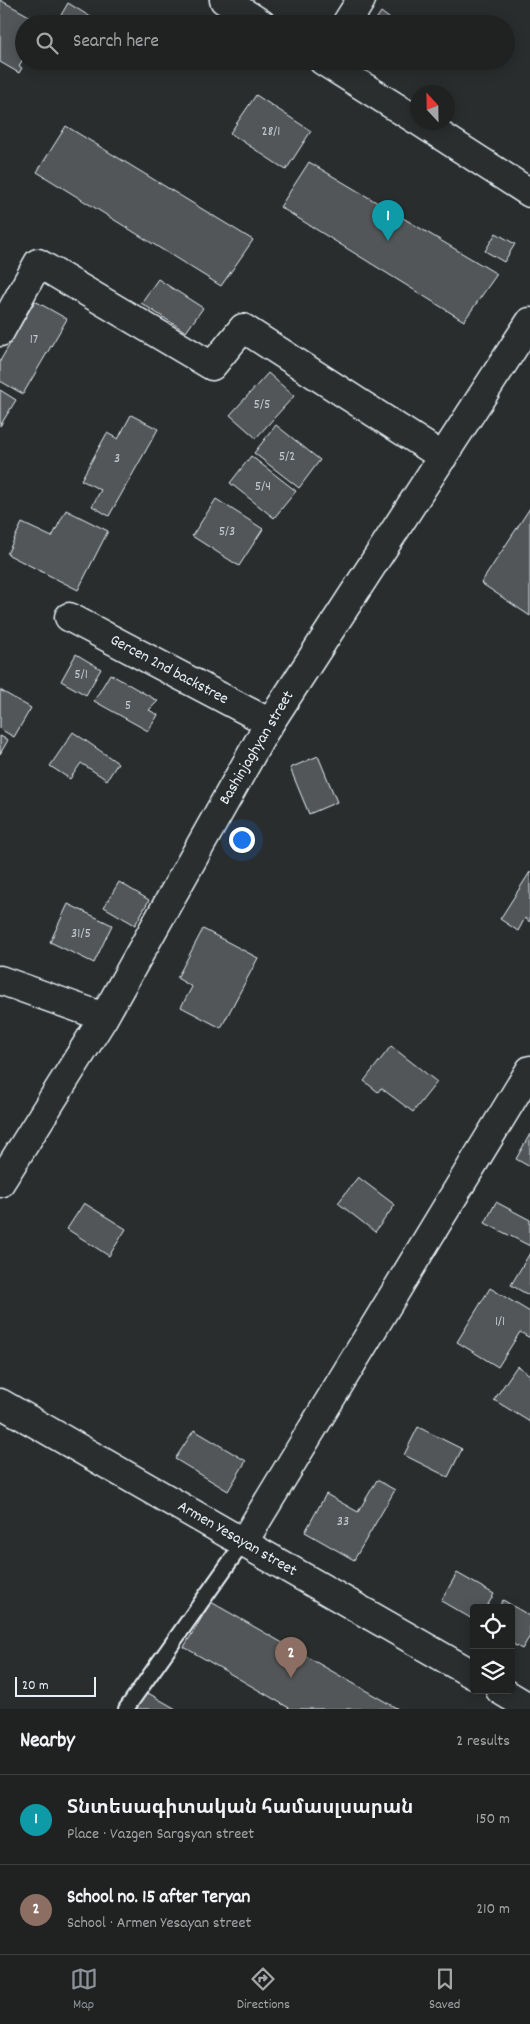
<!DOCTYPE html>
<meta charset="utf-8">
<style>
:root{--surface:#202222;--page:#2d2f2f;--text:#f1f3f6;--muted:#a2a4a5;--line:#3d3f40;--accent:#8c9099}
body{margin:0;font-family:Dekko,"Noto Sans Armenian",sans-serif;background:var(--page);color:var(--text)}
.controls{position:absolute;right:15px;bottom:15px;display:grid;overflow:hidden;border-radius:5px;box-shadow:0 2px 12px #0003}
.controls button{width:45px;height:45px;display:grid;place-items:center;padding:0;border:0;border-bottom:1px solid var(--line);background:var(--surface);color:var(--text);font:25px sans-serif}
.compass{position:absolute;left:410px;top:85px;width:45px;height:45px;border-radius:50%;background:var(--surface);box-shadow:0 2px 12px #0003;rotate:338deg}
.scale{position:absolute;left:15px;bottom:12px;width:81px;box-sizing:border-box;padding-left:5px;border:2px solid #e8f1f8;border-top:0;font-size:14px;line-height:18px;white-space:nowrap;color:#e8f1f8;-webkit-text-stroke:4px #2a2d2e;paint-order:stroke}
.you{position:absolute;left:241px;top:839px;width:18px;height:18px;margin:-12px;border:4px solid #fff;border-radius:50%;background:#1a73e8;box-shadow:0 0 0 8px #1a73e833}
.badge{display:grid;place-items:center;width:32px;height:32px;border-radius:50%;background:var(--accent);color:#fff;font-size:16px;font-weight:700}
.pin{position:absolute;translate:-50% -41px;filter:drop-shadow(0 1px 2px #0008)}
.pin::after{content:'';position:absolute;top:26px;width:18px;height:15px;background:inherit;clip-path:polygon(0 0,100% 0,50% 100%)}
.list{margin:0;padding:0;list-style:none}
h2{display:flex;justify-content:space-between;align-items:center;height:65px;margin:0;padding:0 20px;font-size:21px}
h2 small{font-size:16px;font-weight:400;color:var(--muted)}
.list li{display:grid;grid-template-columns:32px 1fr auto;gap:15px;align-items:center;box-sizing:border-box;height:90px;padding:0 20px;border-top:1px solid var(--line)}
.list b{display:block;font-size:19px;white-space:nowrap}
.list p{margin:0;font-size:16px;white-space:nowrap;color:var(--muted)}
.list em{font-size:16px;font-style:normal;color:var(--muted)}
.icon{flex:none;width:28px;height:28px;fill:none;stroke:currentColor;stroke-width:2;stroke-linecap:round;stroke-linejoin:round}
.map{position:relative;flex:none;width:530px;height:1709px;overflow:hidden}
.search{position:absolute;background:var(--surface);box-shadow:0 2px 12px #0003;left:15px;right:15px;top:15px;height:55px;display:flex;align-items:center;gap:12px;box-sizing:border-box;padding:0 18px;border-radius:28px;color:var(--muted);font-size:19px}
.sheet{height:245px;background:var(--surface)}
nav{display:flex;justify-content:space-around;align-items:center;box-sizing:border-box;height:70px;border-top:1px solid var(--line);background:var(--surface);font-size:14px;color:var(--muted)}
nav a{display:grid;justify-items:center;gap:2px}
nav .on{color:var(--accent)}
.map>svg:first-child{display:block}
.building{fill:#535759;stroke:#e8f1f8}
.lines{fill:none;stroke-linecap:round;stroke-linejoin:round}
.service-casing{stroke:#e8f1f8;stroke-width:18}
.minor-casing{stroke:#e8f1f8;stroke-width:31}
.trunk-casing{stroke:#e8f1f8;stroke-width:31}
.service{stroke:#2a2d2e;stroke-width:14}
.minor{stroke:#2a2d2e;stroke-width:28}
.trunk{stroke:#2a2d2e;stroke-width:28}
.labels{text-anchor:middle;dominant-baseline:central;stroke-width:4;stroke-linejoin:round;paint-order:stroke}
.number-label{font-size:14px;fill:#c3cad0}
.street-label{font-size:16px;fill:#e8f1f8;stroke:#2a2d2e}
</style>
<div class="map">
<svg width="530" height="1709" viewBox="0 0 530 1709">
<rect width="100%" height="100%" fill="#2a2d2e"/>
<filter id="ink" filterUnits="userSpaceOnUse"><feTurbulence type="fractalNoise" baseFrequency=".02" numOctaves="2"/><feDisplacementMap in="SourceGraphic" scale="10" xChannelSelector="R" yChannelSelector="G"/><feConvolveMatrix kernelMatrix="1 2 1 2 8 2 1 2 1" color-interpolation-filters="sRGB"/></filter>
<g filter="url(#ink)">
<path class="building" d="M0,0L44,24H24V57L19,66L22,68L19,73L0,62Z
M68,3L102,24H56Z
M381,12L397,24H373Z
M256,95L311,131L286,170L230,133Z
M66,126L253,240L221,286L37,172Z
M309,162L497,274L464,321L280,207Z
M496,233L515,244L504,262L485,251Z
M158,279L203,308L186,332L141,303Z
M35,301L67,319L23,394L0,381V361Z
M268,373L294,396L256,438L230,415Z
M0,390L16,400L0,426Z
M131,415L158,429L109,516L92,506L101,490L81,480L107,433L118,439Z
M276,425L320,460L299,488L254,453Z
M251,456L296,491L274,518L230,483Z
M216,499L263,529L239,566L192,536Z
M530,508V616L481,583Z
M66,510L108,531L78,590L7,554L22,523L52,537Z
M76,654L101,669L86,695L61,681Z
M110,674L158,701L149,710L158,715L148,731L94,701Z
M0,690L31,708L14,737L0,729Z
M73,732L118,763L107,780L81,763L70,779L50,766Z
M0,736L8,740L0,754Z
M318,756L337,802L309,814L290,768Z
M530,872V922L525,918L518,931L500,919Z
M119,882L149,900L135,925L104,907Z
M68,904L112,925L94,963L50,942Z
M203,929L258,958L221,1028L181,1007L192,987L177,978Z
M391,1046L437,1082L413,1112L381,1088L378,1092L364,1081Z
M530,1134V1167L516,1159Z
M358,1177L395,1205L375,1232L338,1203Z
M496,1202L530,1220V1246L485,1223Z
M84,1203L126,1229L109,1256L67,1229Z
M530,1253V1296L511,1285Z
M490,1288L530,1312V1338L520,1332L498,1367L457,1342Z
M517,1366L530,1375V1422L494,1400Z
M418,1427L462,1449L448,1477L404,1455Z
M194,1430L246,1461L228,1491L175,1459Z
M377,1480L395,1490L354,1560L305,1532L326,1494L358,1512Z
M457,1573L494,1594L486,1608H474V1620L441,1601Z
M503,1600L530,1616V1636L522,1649L511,1643V1608H498Z
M211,1602L398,1709H291L184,1647Z
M141,1689L176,1709H130Z"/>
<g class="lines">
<g class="service-casing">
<path id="service" d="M126,1709L243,1543"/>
</g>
<g class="minor-casing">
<path id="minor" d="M346,24L361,0
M0,332L38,263L212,366L243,328L443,457
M69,617L270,723
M0,980L104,1017
M0,1183L104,1017L264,732L530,322
M0,1403L474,1675
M243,1543L530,1070
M500,1690L530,1708"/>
</g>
<g class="trunk-casing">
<path id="trunk" d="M224,0L262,24
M323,61L418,121
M420,122L530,193"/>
</g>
<use href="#service" class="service"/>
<use href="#minor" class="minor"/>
<use href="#trunk" class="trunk"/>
</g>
</g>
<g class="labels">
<g class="number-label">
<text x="271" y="132">28/1</text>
<text x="34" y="340">17</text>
<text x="262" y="405">5/5</text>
<text x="287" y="457">5/2</text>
<text x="117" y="459">3</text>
<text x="263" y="487">5/4</text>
<text x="227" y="532">5/3</text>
<text x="81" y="675">5/1</text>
<text x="128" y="706">5</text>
<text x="81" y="934">31/5</text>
<text x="500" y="1322">1/1</text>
<text x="343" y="1522">33</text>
</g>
<g class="street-label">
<text transform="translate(169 670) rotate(28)">Gercen 2nd backstree</text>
<text transform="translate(257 748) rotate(-59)">Bashinjaghyan street</text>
<text transform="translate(237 1539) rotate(30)">Armen Yesayan street</text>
</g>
</g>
</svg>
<div class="controls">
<button><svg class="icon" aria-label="locate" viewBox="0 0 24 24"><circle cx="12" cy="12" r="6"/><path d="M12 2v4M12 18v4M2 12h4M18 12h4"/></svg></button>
<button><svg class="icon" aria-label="layers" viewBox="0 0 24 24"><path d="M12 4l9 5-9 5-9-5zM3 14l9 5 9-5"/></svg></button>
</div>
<svg class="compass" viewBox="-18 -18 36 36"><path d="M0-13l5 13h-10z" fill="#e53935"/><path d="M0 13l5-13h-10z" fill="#a2a4a5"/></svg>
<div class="scale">20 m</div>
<div class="you"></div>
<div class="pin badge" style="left:388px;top:241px;background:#0f9aa8">1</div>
<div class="pin badge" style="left:291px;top:1678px;background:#8d6e63">2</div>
<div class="search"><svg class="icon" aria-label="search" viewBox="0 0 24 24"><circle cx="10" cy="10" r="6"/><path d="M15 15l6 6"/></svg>Search here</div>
</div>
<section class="sheet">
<h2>Nearby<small>2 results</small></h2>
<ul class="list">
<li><span class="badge" style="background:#0f9aa8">1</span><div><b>Տնտեսագիտական համասլսարան</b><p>Place · Vazgen Sargsyan street</p></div><em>150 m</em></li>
<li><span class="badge" style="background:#8d6e63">2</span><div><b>School no. 15 after Teryan</b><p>School · Armen Yesayan street</p></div><em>210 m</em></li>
</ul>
</section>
<nav>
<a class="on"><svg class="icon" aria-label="map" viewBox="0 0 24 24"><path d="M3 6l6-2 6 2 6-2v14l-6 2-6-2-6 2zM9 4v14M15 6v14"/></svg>Map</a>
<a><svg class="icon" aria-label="directions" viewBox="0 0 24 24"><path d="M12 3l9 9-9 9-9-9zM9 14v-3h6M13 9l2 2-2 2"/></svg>Directions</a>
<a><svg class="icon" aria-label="saved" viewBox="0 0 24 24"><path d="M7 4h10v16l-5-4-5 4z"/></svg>Saved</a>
</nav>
